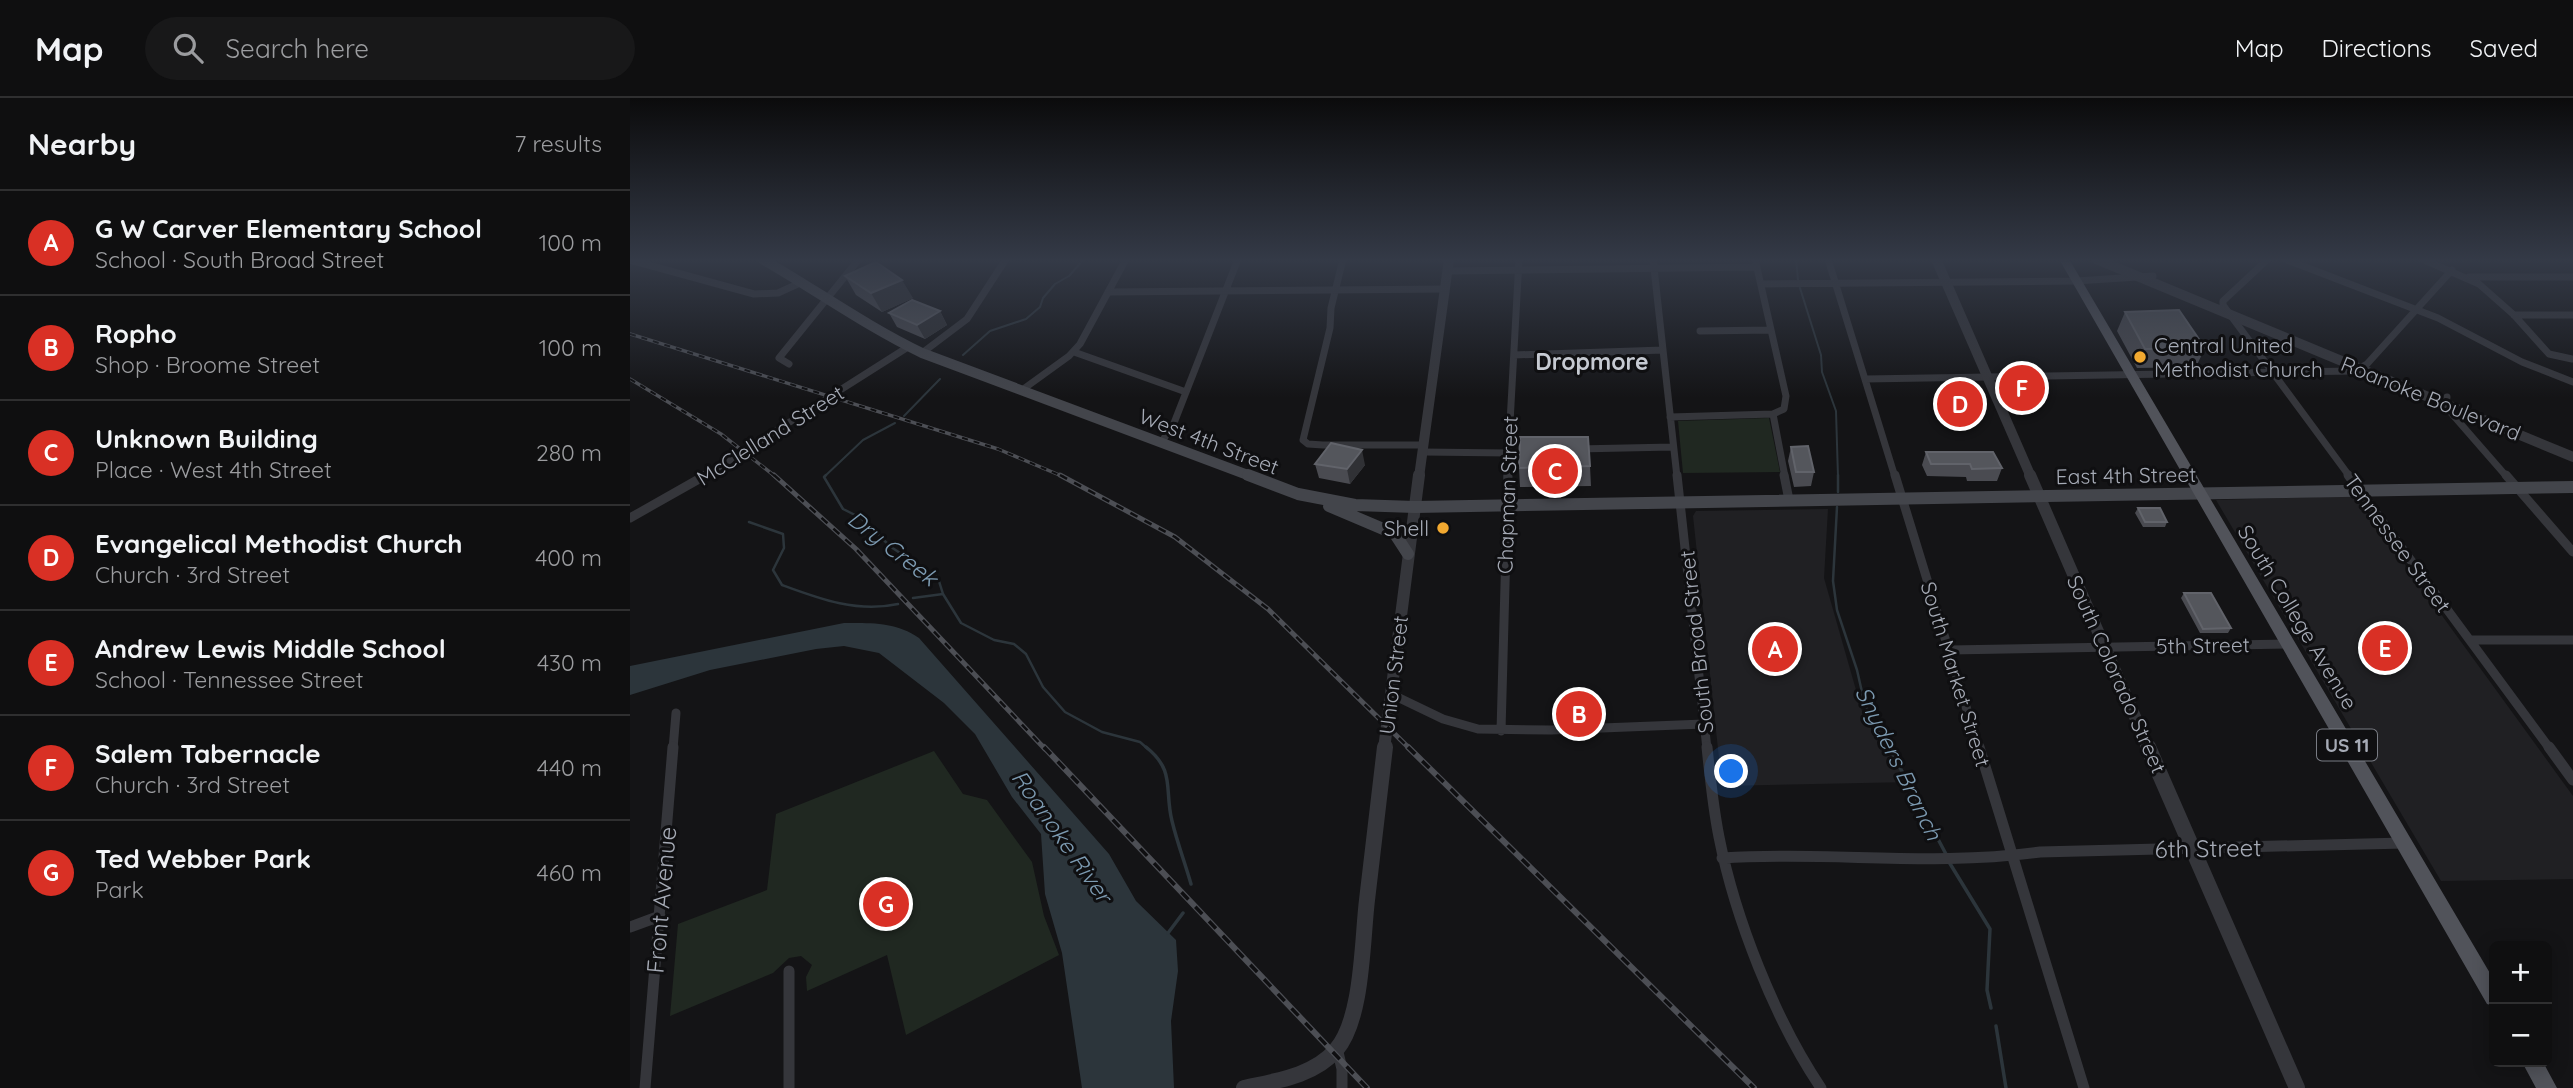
<!DOCTYPE html>
<meta charset="utf-8">
<style>
:root{--surface:#0f0f10;--page:#181819;--text:#f1f3f6;--muted:#9b9c9f;--line:#2f2f30;--accent:#d93025}
body{margin:0;font-family:Quicksand,sans-serif;background:var(--page);color:var(--text)}
.controls{position:absolute;right:21px;bottom:21px;display:grid;overflow:hidden;border-radius:10px;box-shadow:0 4px 18px #0003}
.controls button{width:63px;height:63px;display:grid;place-items:center;padding:0;border:0;border-bottom:2px solid var(--line);background:var(--surface);color:var(--text);font:35px sans-serif}
.you{position:absolute;left:1102px;top:674px;width:24px;height:24px;margin:-18px;border:5px solid #fff;border-radius:50%;background:#1a73e8;box-shadow:0 0 0 10px #1a73e833}
.badge{display:grid;place-items:center;width:46px;height:46px;border-radius:50%;background:var(--accent);color:#fff;font-size:23px;font-weight:700}
.pin{position:absolute;translate:-50% -50%;border:4px solid #fff;box-shadow:0 2px 7px #0006}
.list{margin:0;padding:0;list-style:none}
h2{display:flex;justify-content:space-between;align-items:center;height:91px;margin:0;padding:0 28px;font-size:30px}
h2 small{font-size:23px;font-weight:400;color:var(--muted)}
.list li{display:grid;grid-template-columns:46px 1fr auto;gap:21px;align-items:center;box-sizing:border-box;height:105px;padding:0 28px;border-top:2px solid var(--line)}
.list b{display:block;font-size:26px;white-space:nowrap}
.list p{margin:0;font-size:23px;white-space:nowrap;color:var(--muted)}
.list em{font-size:23px;font-style:normal;color:var(--muted)}
.icon{flex:none;width:38px;height:38px;fill:none;stroke:currentColor;stroke-width:2;stroke-linecap:round;stroke-linejoin:round}
.map{position:relative;flex:none;width:1943px;height:990px;overflow:hidden}
header{display:flex;align-items:center;gap:42px;box-sizing:border-box;height:98px;padding:0 35px;background:var(--surface);border-bottom:2px solid var(--line)}
header strong{font-size:33px}
nav{display:flex;gap:38px;margin-inline-start:auto;font-size:24px}
.search{width:490px;height:63px;background:var(--page);display:flex;align-items:center;gap:18px;box-sizing:border-box;padding:0 24px;border-radius:38px;color:var(--muted);font-size:26px}
main{display:flex}
aside{flex:1;background:var(--surface)}
.map>svg:first-child{display:block}
.built{fill:#202023}
.green{fill:#202821}
.water{fill:#2c353b}
.lines{fill:none;stroke-linecap:round;stroke-linejoin:round}
.stream-far2{stroke:#2c353b;stroke-width:2}
.stream-far1{stroke:#2c353b;stroke-width:2.5}
.stream{stroke:#2c353b;stroke-width:3.5}
.minor-far2{stroke:#35363b;stroke-width:7}
.minor-far1{stroke:#35363b;stroke-width:9}
.minor{stroke:#35363b;stroke-width:11}
.tertiary-far2{stroke:#35363b;stroke-width:10}
.tertiary-far1{stroke:#35363b;stroke-width:12}
.tertiary{stroke:#35363b;stroke-width:16}
.secondary-far1{stroke:#43454b;stroke-width:10}
.secondary{stroke:#43454b;stroke-width:12}
.primary{fill:#51535a;fill-rule:evenodd}
.rail-far2-casing{stroke:#4c4e54;stroke-width:3.5}
.rail-far1-casing{stroke:#4c4e54;stroke-width:5}
.rail-casing{stroke:#4c4e54;stroke-width:6}
.rail-far2{stroke:#0f0f11;stroke-width:2;stroke-dasharray:6;stroke-linecap:butt}
.rail-far1{stroke:#0f0f11;stroke-width:2.5;stroke-dasharray:8;stroke-linecap:butt}
.rail{stroke:#0f0f11;stroke-width:3.5;stroke-dasharray:10;stroke-linecap:butt}
.wall{fill:#4a4b51}
.shaded-wall{fill:#303135}
.building{fill:#54565c;stroke:#61636a;stroke-width:2}
.poi-dot{fill:#f2a930;stroke:#0f0f11;stroke-width:2.5}
.labels{text-anchor:middle;dominant-baseline:central;stroke-width:6;stroke-linejoin:round;paint-order:stroke}
.shield{fill:#0f0f11;stroke:#797c84;stroke-width:2}
.shield-label{font-size:19px;font-weight:bold;fill:#a6abb6}
.poi-label{font-size:21px;fill:#a6abb6;stroke:#0f0f11;text-anchor:start}
.street-label{font-size:21px;fill:#a6abb6;stroke:#0f0f11}
.neighbourhood-label{font-size:23px;font-weight:bold;fill:#c6cad2;stroke:#0f0f11}
.water-label{font-size:23px;font-style:italic;fill:#7c9ab1;stroke:#0f0f11}
.near-street-label{font-size:24px;fill:#a6abb6;stroke:#0f0f11}
</style>
<header>
<strong>Map</strong>
<div class="search"><svg class="icon" aria-label="search" viewBox="0 0 24 24"><circle cx="10" cy="10" r="6"/><path d="M15 15l6 6"/></svg>Search here</div>
<nav><a>Map</a><a>Directions</a><a>Saved</a></nav>
</header>
<main>
<aside>
<h2>Nearby<small>7 results</small></h2>
<ul class="list">
<li><span class="badge">A</span><div><b>G W Carver Elementary School</b><p>School · South Broad Street</p></div><em>100 m</em></li>
<li><span class="badge">B</span><div><b>Ropho</b><p>Shop · Broome Street</p></div><em>100 m</em></li>
<li><span class="badge">C</span><div><b>Unknown Building</b><p>Place · West 4th Street</p></div><em>280 m</em></li>
<li><span class="badge">D</span><div><b>Evangelical Methodist Church</b><p>Church · 3rd Street</p></div><em>400 m</em></li>
<li><span class="badge">E</span><div><b>Andrew Lewis Middle School</b><p>School · Tennessee Street</p></div><em>430 m</em></li>
<li><span class="badge">F</span><div><b>Salem Tabernacle</b><p>Church · 3rd Street</p></div><em>440 m</em></li>
<li><span class="badge">G</span><div><b>Ted Webber Park</b><p>Park</p></div><em>460 m</em></li>
</ul>
</aside>
<div class="map">
<svg width="1943" height="990" viewBox="0 0 1943 990">
<rect width="100%" height="100%" fill="#141416"/>
<path class="built" d="M1725,398L1943,698V781L1811,783L1586,402Z
M1198,411L1194,480L1234,620L1281,684L1092,688L1063,418L1066,413Z"/>
<path class="green" d="M1139,320L1150,374L1053,375L1048,323Z
M304,653L333,696L357,702L402,764L414,818L429,857L276,937L257,857L177,893L176,879L182,867L171,858L159,860L143,875L40,918L48,826L137,792L146,716Z"/>
<path class="water" d="M214,525C242,525 266,524 289,540L479,756L506,803L546,842L548,873L541,923L544,990H452L432,855L415,796L411,736L382,699L345,636L314,605L249,555L214,548L186,551L80,572L0,597V568Z"/>
<g class="lines">
<path class="stream-far2" d="M1166,161L1168,182
M1170,190L1191,257L1192,274L1206,313L1208,379
M333,257L360,233L396,221L410,209L413,200L425,186L439,178L454,161
M274,318L310,281
M194,379L233,342L265,325"/>
<path class="stream-far1" d="M196,377L194,379L213,411L231,420L261,449L308,480L313,496L331,525L364,542L384,546L396,556L413,589L435,614L472,634L510,644L518,651
M1208,377V394
M1207,409L1203,483L1207,512L1227,572L1234,603L1244,627L1260,651
M119,424L153,436L154,450L143,472L152,487C190,501 227,515 268,506
M283,500L313,496"/>
<path class="stream" d="M516,649C546,673 534,691 542,723C547,744 555,765 561,786
M1259,649L1317,758
M1319,764L1360,831L1357,892L1361,910
M538,835L553,815
M1366,928L1376,990"/>
<path class="minor-far2" d="M713,161L701,210L700,230L673,342L678,346L693,347H794
M1023,161L1047,379
M1198,161L1265,379
M1638,161L1593,203V207L1720,379
M1655,161L1808,220L1892,264L1943,284
M1792,161L1849,186L1884,217L1919,256L1942,261
M0,162L124,196L148,195L172,184
M817,173L1127,169
M1839,179H1943
M1131,186L1446,183L1523,178
M478,194L815,191
M1884,217H1943
M1070,233L1141,232
M444,254L556,294
M292,255L337,221L376,161
M884,257L1033,252
M159,266L149,260L229,161
M1235,281L1724,273L1737,266L1822,172
M392,292L439,258L450,246L496,161
M1817,299L1816,309L1877,379
M1143,316L1155,379
M1040,319L1143,316L1154,311L1156,298L1125,161
M531,345L544,325L608,161
M947,351L1043,349
M793,354L879,355
M73,379L278,249
M877,379L889,161"/>
<path class="minor-far1" d="M1047,377L1077,651
M1154,377L1159,402
M1265,377L1349,651
M1718,377L1920,651
M1876,377L1943,454
M0,420L76,377
M1840,542H1943
M1320,552L1658,546
M761,596L813,621L848,631L921,632L1074,626
M871,633L878,377
M43,651L46,615"/>
<path class="minor" d="M1077,649C1080,679 1083,709 1089,739C1105,820 1145,922 1191,990
M1349,649L1454,990
M1919,649L1943,682
M1092,760C1198,753 1305,769 1410,754L1774,745
M0,829L30,818
M159,873V990
M707,950L712,971V990
M15,990L43,649"/>
<path class="tertiary-far2" d="M1306,161L1401,379
M1466,161L1943,359
M789,379L819,161"/>
<path class="tertiary-far1" d="M1400,377L1519,651
M754,651L789,377"/>
<path class="tertiary" d="M1518,649L1667,990
M614,990C645,983 684,978 706,952C733,921 732,843 737,802C743,751 749,700 755,649"/>
<path class="secondary-far1" d="M132,161C186,192 236,228 292,255L623,379"/>
<path class="secondary" d="M618,377L668,396L725,407L785,409L1943,389
M699,408L765,436L778,456"/>
<path class="primary" d="M1429,161H1439L1864,882V908L1857,906Z
M1892,964H1913L1927,990H1906Z"/>
<g class="rail-far2-casing">
<path id="rail-far2" d="M0,236L368,351L434,379
M0,281L91,336L146,379"/>
</g>
<g class="rail-far1-casing">
<path id="rail-far1" d="M144,377L226,451L415,651
M430,377L545,439L638,511L780,651"/>
</g>
<g class="rail-casing">
<path id="rail" d="M414,649L737,990
M778,649L1124,990"/>
</g>
<use href="#rail-far2" class="rail-far2"/>
<use href="#rail-far1" class="rail-far1"/>
<use href="#rail" class="rail"/>
</g>
<path class="wall" d="M215,178L283,200L252,214L226,197Z
M310,213L317,227L295,241L267,229L259,215Z
M1495,214L1575,250L1566,269L1507,270L1487,233Z
M1161,349L1184,374L1181,388L1164,389L1158,363Z
M1296,354L1372,370L1367,383H1337L1336,379L1297,378L1292,367Z
M685,366L735,367L720,386L689,380Z
M960,368L961,388L890,389L889,370Z
M1508,410L1537,424L1535,429H1513L1505,415Z
M1554,495L1601,530L1598,535H1570L1551,500Z"/>
<path class="shaded-wall" d="M272,182L283,200L252,214L241,195Z
M310,213L317,227L295,241L287,227Z
M732,352L735,367L720,386L717,371Z"/>
<path class="building" d="M246,164L272,182L241,195L215,178Z
M282,202L310,213L287,227L259,215Z
M1549,212L1575,250L1515,251L1495,214Z
M890,339H958L960,368L889,370Z
M701,345L732,352L717,371L685,366Z
M1178,348L1184,374H1166L1161,349Z
M1296,354H1363L1372,370L1342,371L1340,366H1301Z
M1508,410H1530L1537,424H1515Z
M1554,495H1581L1601,530L1573,531Z"/>
<linearGradient id="sky" x2="0" y2="1"><stop stop-color="#0b0b0c"/><stop offset="0.54" stop-color="#343a47"/><stop offset="1" stop-color="#343a47" stop-opacity="0"/></linearGradient>
<rect width="1943" height="300" fill="url(#sky)"/>
<g class="poi-dot">
<circle cx="1510" cy="259" r="7"/>
<circle cx="813" cy="430" r="7"/>
</g>
<g class="labels">
<rect class="shield" x="1687" y="631.5" width="60" height="31" rx="5"/>
<g class="shield-label">
<text x="1717" y="647">US 11</text>
</g>
<g class="poi-label">
<text x="1524" y="247">Central United<tspan x="1524" dy="24">Methodist Church</tspan></text>
<text x="799" y="430" text-anchor="end">Shell</text>
</g>
<g class="street-label">
<text transform="translate(1801 300) rotate(22)">Roanoke Boulevard</text>
<text transform="translate(140 337) rotate(-32)">McClelland Street</text>
<text transform="translate(579 343) rotate(21)">West 4th Street</text>
<text transform="translate(1496 377) rotate(-1)">East 4th Street</text>
<text transform="translate(877 397) rotate(-88)">Chapman Street</text>
<text transform="translate(1768 445) rotate(54)">Tennessee Street</text>
<text transform="translate(1668 519) rotate(59)">South College Avenue</text>
<text transform="translate(1066 544) rotate(-96)">South Broad Street</text>
<text transform="translate(1573 547) rotate(-1)">5th Street</text>
<text transform="translate(1326 576) rotate(73)">South Market Street</text>
<text transform="translate(1487 576) rotate(66)">South Colorado Street</text>
<text transform="translate(763 577) rotate(-83)">Union Street</text>
</g>
<g class="neighbourhood-label">
<text x="962" y="263">Dropmore</text>
</g>
<g class="water-label">
<text transform="translate(263 450) rotate(38)">Dry Creek</text>
<text transform="translate(1269 665) rotate(64)">Snyders Branch</text>
<text transform="translate(432 738) rotate(55)">Roanoke River</text>
</g>
<g class="near-street-label">
<text transform="translate(1578 750) rotate(-1)">6th Street</text>
<text transform="translate(31 802) rotate(-85)">Front Avenue</text>
</g>
</g>
</svg>
<div class="controls">
<button>+</button>
<button>−</button>
</div>
<div class="you"></div>
<div class="pin badge" style="left:1145px;top:551px">A</div>
<div class="pin badge" style="left:949px;top:616px">B</div>
<div class="pin badge" style="left:925px;top:373px">C</div>
<div class="pin badge" style="left:1330px;top:306px">D</div>
<div class="pin badge" style="left:1755px;top:550px">E</div>
<div class="pin badge" style="left:1392px;top:290px">F</div>
<div class="pin badge" style="left:256px;top:806px">G</div>
</div>
</main>
